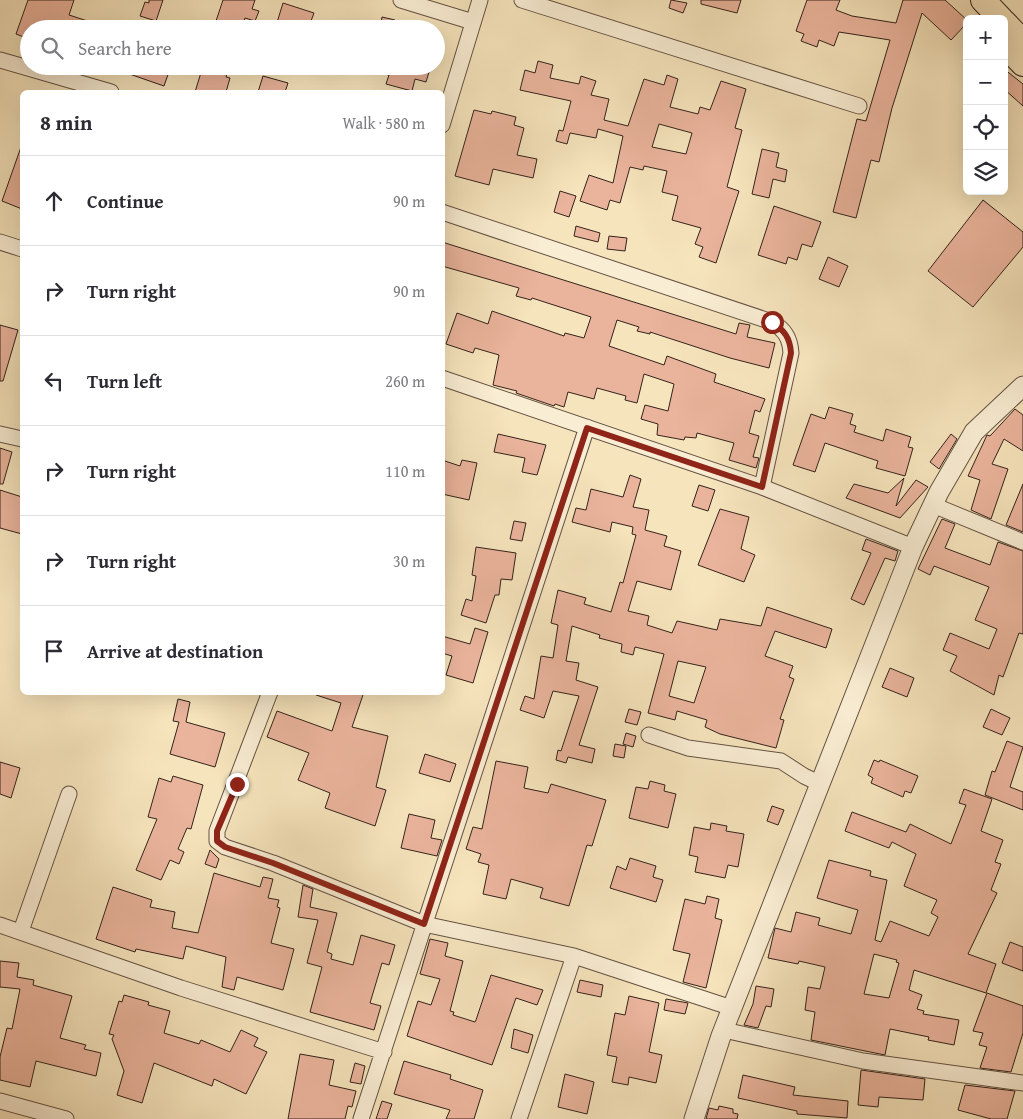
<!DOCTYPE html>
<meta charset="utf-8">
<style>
:root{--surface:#fff;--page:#f2f2f3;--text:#2b2b33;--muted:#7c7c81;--line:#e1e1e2}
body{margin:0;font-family:"Gentium Book Plus",serif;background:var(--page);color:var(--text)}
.controls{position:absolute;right:15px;top:15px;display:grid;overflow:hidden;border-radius:8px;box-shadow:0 5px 20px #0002}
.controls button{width:45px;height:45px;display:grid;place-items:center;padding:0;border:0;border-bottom:1px solid var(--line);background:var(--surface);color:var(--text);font:25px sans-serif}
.stop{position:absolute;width:15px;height:15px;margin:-11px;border:4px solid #8f2418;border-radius:50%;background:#fff}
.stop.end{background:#8f2418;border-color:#fff;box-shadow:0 1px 5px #0008}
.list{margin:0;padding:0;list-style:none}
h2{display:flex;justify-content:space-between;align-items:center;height:65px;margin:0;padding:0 20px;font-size:21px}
h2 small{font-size:16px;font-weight:400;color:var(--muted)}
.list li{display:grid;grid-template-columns:32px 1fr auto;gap:15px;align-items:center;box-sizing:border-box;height:90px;padding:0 20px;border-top:1px solid var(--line)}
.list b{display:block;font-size:19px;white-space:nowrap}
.list em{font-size:16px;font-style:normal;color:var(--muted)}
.icon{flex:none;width:28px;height:28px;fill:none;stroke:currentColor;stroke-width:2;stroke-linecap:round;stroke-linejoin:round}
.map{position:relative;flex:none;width:1023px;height:1119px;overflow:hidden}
.search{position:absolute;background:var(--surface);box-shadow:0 5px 20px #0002;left:20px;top:20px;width:425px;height:55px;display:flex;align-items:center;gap:12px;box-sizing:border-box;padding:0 18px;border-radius:28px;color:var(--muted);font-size:19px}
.panel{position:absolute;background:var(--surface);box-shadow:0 5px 20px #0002;left:20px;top:90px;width:425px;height:605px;border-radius:8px}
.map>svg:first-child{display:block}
.building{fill:#eab49c;stroke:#34221b;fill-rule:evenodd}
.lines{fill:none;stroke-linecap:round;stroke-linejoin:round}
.minor-casing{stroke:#645243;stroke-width:17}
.tertiary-casing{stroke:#645243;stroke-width:21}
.primary-casing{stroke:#34221b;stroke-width:26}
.minor{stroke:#f9edd3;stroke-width:15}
.tertiary{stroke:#f9edd3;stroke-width:19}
.primary{stroke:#f6e4bc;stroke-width:24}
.route{stroke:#8f2418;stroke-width:6}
</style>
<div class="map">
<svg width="1023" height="1119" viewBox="0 0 1023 1119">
<rect width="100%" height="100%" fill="#f6e4bc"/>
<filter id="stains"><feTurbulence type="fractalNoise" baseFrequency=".004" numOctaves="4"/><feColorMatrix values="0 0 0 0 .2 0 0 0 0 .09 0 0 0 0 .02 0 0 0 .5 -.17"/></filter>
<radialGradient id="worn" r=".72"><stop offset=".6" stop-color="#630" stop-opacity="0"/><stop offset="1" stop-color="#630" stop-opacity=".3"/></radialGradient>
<path class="building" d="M28,0H74L69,15L103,26V29H29V39L16,34Z
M149,0H163L156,21L140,16L145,2L149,3Z
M223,0H255L252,9L259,11L255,21L245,18L241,29L216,21Z
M671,0L687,3L683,13L669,8Z
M701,0H741L737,13L701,4Z
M807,0H840L836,10L852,16L896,23L903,0H945L967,20V23L951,40L922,13L892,108L879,162L871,160L856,218L833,212L857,119L866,121L890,40L839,32L834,46L819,40L817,47L801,41L804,34L796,31Z
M283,3L314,13L308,29H275Z
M382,17L395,20L393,29H380Z
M538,61L553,65L550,78L579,84L581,76L596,81L591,95L609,99L604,120L628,126L644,79L664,85L667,75L678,79L670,107L698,114L700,107L710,110L721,81L746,89L735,128L742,130L727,187L739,191L716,263L699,257L703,247L695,244L701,228L672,220L678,196L662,192L667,171L644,166L643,170L630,167L620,203L610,200L607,210L580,201L589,175L613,183L623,136L598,129L596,138L570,133L567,144L556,141L559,130L563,131L571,101L520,90L525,70L535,73ZM659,124L692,133L686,154L652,147Z
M115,66H171L164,86L115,69Z
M203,66H229L226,77L230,78L226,92H195Z
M368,66H423L422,70L429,72L426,82L415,79L412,91L386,84L389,75L367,70Z
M1004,69L1023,84V106L1004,89Z
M263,76L288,83L285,92H258Z
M474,110L491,114L492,111L516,117L514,125L524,128L517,155L537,159L533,178L493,169L489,185L455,176Z
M21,147H22V209L2,201Z
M762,149L779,153L776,167L787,170L785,182L773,179L769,198L752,194Z
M560,191L576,196L569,217L554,212Z
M983,200L1023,232V247L973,307L928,271Z
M774,206L821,222L812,247L802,244L797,260L788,257L786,264L758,255Z
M576,226L600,233L598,242L574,236Z
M609,236L627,238L625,251L607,249Z
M442,242L736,334L739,323L750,325L747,337L775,343L769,368L730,358L650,332V334L637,331L639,327L617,320L609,346L664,365L667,356L716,374L714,382L765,399L760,412L755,410L749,433L759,436L753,457L759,458L756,468L729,460L734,443L697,433L696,438L685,437L684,440L657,435L658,424L641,419L645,405L668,411L674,384L644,374L637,403L625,400L626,396L597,388L594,399L568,392L564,407L555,404L554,406L516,393L517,391L493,385L499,355L475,348L473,353L446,344L457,313L488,324L492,311L564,336L565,333L584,338L591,317L532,298L531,300L516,296L519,288L442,266Z
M828,257L848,266L839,287L819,279Z
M0,325L18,330L3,381H0Z
M829,407L853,414L850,424L856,426L854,432L883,441L886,429L911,437L908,447L913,448L905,476L876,468L878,461L825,443L815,472L793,465L811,414L825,419Z
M1015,409L1023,415V451L1004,439L992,464L1008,469L991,519L971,510L980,480L968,476L987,435L990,436Z
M498,434L546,445L537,475L522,472L525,458L494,452Z
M951,434L957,439L939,469L930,462Z
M0,448L12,452L3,484H0Z
M442,460L460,466L462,460L477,463L469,500L442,494Z
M630,475L641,479L633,507L649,510L645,530L667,536L664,546L681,551L671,590L637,581L628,611L649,616L647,625L672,633L677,621L717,630L720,619L761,626L767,607L832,629L826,648L775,631L765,656L793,666L789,677L794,679L780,719L784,720L776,748L720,734L705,727L707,720L677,711L675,720L648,713L664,654L635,647L633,655L621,652L622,644L599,638L600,635L572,626L566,661L579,663L576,680L598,687L579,745L595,749L592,763L568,757L566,763L556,760L558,750L561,751L579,696L553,691L544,718L520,710L525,696L534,699L541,656L553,658L558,625L551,623L558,590L586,598L584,604L611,612L620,582L623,583L636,535L632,534L633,527L612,522L610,532L572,522L576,508L586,510L591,489L623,497ZM678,661L706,667L694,703L669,696Z
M904,478L896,506L916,480L928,487L900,518L846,498L854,484L888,493Z
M1023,484V532L1006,525Z
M699,485L715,490L708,511L692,506Z
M0,490L22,497V534L0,528Z
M720,509L749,517L741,549L755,555L744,582L698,565Z
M942,519L955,524L945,548L990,565L998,542L1023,551V634L1019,633L1003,677L999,675L994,695L950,671L957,656L943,650L950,633L989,649L997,629L975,620L989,587L934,566L930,575L918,569Z
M514,521L526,523L522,541L510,539Z
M866,539L898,551L895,561L885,558L864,605L851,599L871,553L862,550Z
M476,547L516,553L512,580L501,579L499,595H495L486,623L461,615L466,599L472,601L476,576L472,575Z
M475,628L488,632L473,683L446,675L452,656L442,653V636L470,644Z
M890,668L914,678L907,697L882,687Z
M317,692H364L352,727L388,736L376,787L386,790L375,826L325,808L330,793L298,780L309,753L267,737L277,711L332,731L341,703L316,695Z
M178,699L190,702L186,722L225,733L215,767L170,754L179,722L173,721Z
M629,709L641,712L637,725L625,722Z
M991,709L1010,718L1002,735L983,727Z
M626,733L636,736L633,747L623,744Z
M1007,741L1023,747L1010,787L1023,792V810L985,795L992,771L995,772Z
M615,744L626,746L624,758L613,756Z
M425,754L456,764L450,782L419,773Z
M874,760L879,762L880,760L918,776L911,793L905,791L903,797L871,783L873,778L868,775Z
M496,761L528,767L524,788L548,793L551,784L606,800L592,846L587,845L569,906L540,898L543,888L511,879L506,899L483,894L489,865L478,862L481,854L466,849L473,827L482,829Z
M0,762L20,768L11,798L0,794Z
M173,776L203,785L191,829L187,828L178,849L184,852L179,864L170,860L161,880L136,870L157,819L148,817L159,778L171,782Z
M650,781L665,785L664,791L676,794L668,828L629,818L636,787L648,789Z
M964,789L992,799L981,831L1003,840L995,862L1001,864L991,890L997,893L968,954L996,964L986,993L914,970L909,990L922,995L917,1009L924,1011L923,1014L959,1020L954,1045L928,1040L929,1037L890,1029L885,1055L811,1040L815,1012L805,1010L808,987L820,989L825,967L799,961L798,964L768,958L775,928L791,932L796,912L820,918L818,925L851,934L858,910L817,898L829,860L871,871L870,876L887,880L875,940L881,942L890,921L929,936L938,917L931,913L937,900L904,886L916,854L892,842L889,848L845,831L852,812L906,832L910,824L951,844L966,805L959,803ZM874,954L897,960L896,962L899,963L889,998L864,994Z
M772,806L784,810L778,825L767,821Z
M409,814L435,820L431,838L442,840L437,856L401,848Z
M711,823L727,826L726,831L744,834L738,867L728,865L725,878L695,872L698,857L689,855L694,827L710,830Z
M210,850L219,859L216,868L205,864Z
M630,858L656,866L653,877L663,880L656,902L610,888L617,866L626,870Z
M214,873L260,887L263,877L273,879L268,898L279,900L277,907L280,908L271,943L294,949L283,990L237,977L234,990L222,987L226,957L186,946L183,959L136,949L135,952L96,939L113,887L152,900L150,907L175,912L172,928L198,933Z
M303,885L313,889L310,907L337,913L327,952L332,954L331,959L353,965L361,935L395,945L389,965L382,963L370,1003L381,1006L374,1030L310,1012L322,967L307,963L318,920L298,917Z
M707,896L719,899L715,918L722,920L706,988L683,982L690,954L673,950L685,899L705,904Z
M430,939L448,943L445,956L463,961L450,1011L454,1012L453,1015L475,1022L476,1020L491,975L543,990L537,1005L516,998L492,1065L407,1036L418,1001L431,1005L440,979L420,974Z
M1010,942L1023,947V971L1002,963Z
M0,961L19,963L17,977L34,980L33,985L72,996L60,1038L86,1045L84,1049L101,1053L96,1076L36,1061L30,1087L0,1080V1057L7,1028L12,1029L20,989L0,987Z
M580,980L603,985L601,997L577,992Z
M756,986L774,989L771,1007L766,1006L758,1028L744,1025L753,1004Z
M987,993L1023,1006V1033L1011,1072L980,1068L987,1047L979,1045L983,1033L973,1031Z
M124,995L149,1002L148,1005L170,1011L164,1033L199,1044L201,1040L230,1052L241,1030L258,1038L254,1046L267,1052L246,1094L214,1079L212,1086L154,1063L142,1103L117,1095L124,1071L112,1039L114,1035L109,1034L119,1001L122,1002Z
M629,996L659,1003L649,1052L662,1055L656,1083L629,1077L628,1085L612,1082L617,1057L607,1055L615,1013L625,1015Z
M666,999L688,1003L685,1014L664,1010Z
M514,1029L533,1035L528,1053L511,1048Z
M300,1054L334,1060L329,1085L356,1091L352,1107L348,1106L345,1119H288Z
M404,1061L451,1075L450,1079L483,1090L474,1119H446L450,1110L394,1094Z
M355,1063L365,1066L361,1084L350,1082Z
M861,1070L925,1079L923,1100L879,1097L878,1107L858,1105Z
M565,1074L594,1082L587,1114L558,1107Z
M743,1075L795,1087L793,1095L848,1101L847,1118L797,1114V1111L738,1098Z
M965,1085L1015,1091L1007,1119H991L958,1110Z
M382,1101L392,1104L387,1119H376Z
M719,1106L733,1109V1113L738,1114L737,1119H706L709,1108L718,1110Z"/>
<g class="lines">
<g class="minor-casing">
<path id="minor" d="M401,0L473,22
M522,0L859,106
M0,60L111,92
M442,125L480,0
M442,212L772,322C785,330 790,338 791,353L762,487
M0,242L22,249
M442,378L762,487L913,547
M0,434L22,439
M933,505L1023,542
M270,692L217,831V841L225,847L273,863L424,924L574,956L732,1008
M649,735L688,748L781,761L804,776L821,784
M0,925L181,988L384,1052
M21,931L69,794
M724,1030L863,1061L1023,1083
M0,1101L66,1119
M361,1119L587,427
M519,1119L574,956"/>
</g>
<g class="tertiary-casing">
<path id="tertiary" d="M694,1119L721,1036L913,547L939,492L974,432L1023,386"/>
</g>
<g class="primary-casing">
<path id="primary" d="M983,0L1001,19
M1004,22L1023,42
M1004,44L1023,64"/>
</g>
<use href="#minor" class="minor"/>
<use href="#tertiary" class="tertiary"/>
<use href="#primary" class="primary"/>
</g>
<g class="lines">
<path class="route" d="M237,784L217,831V841L225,847L273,863L424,924L587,428L762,487L791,353C790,338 785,331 772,322"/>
</g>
<rect width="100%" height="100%" filter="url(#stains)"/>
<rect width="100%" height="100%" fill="url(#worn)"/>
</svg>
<div class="controls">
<button>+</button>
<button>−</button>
<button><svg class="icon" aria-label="locate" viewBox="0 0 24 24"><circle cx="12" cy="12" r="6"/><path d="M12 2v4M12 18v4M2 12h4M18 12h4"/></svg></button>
<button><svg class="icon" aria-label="layers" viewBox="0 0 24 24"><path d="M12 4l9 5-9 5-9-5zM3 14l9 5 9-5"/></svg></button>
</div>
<div class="stop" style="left:772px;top:322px"></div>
<div class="stop end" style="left:237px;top:784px"></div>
<div class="search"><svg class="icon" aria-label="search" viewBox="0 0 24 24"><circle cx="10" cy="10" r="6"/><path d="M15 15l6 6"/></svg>Search here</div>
<section class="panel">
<h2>8 min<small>Walk · 580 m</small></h2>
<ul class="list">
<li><svg class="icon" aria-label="ahead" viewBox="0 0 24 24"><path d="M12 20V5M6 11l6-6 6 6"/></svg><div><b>Continue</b></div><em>90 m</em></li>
<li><svg class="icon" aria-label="right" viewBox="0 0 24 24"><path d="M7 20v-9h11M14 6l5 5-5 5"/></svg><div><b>Turn right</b></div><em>90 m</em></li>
<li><svg class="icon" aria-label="left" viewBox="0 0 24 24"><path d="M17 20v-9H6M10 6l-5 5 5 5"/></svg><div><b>Turn left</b></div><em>260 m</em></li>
<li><svg class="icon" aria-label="right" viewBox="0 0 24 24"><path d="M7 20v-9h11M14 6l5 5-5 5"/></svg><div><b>Turn right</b></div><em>110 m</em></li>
<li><svg class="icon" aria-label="right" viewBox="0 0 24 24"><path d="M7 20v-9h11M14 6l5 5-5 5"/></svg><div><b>Turn right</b></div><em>30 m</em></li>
<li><svg class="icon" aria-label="arrive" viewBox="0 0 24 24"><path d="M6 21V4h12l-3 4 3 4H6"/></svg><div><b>Arrive at destination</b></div></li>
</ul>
</section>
</div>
